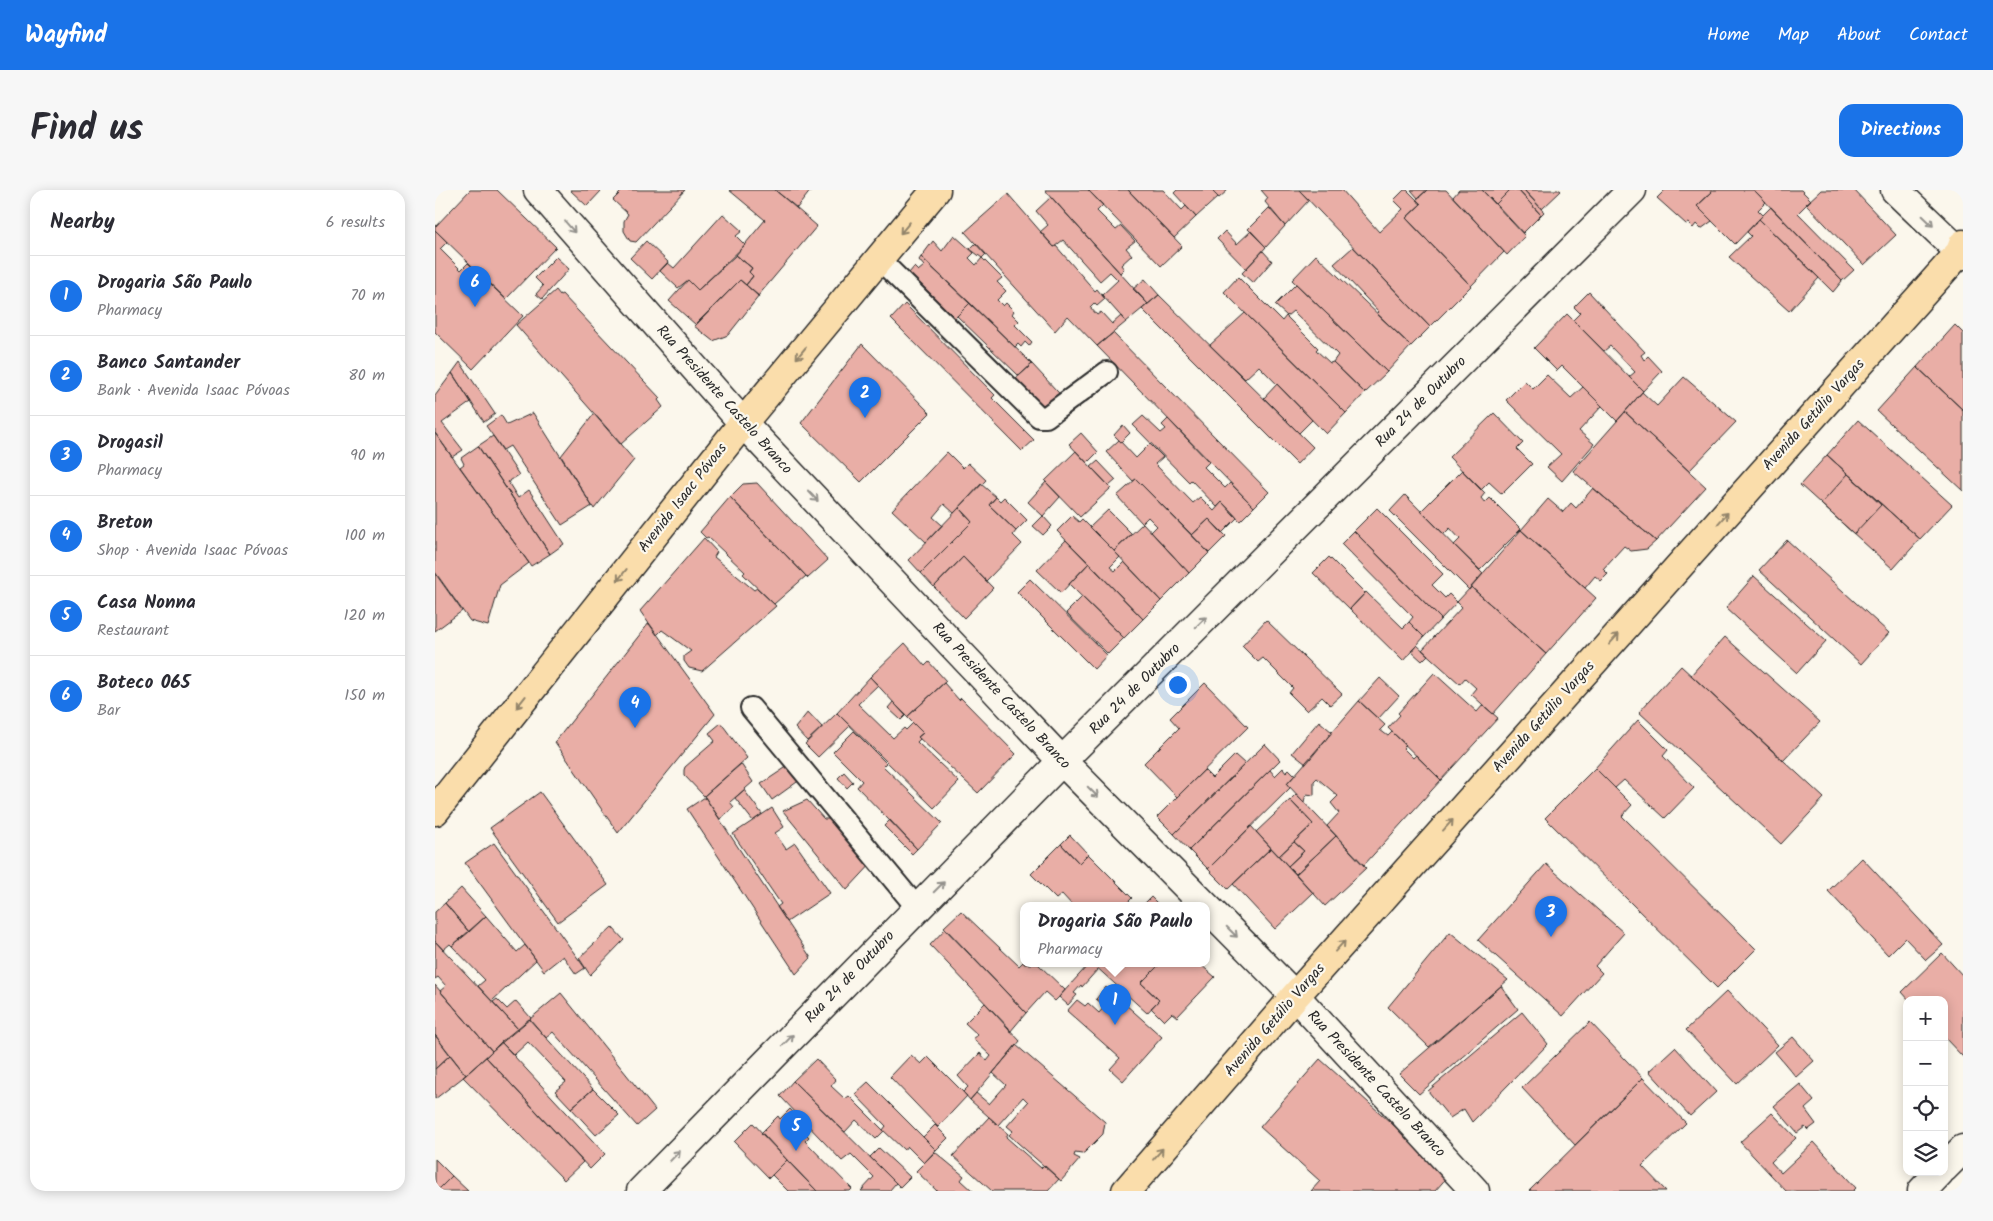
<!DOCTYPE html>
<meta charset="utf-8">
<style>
:root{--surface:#fff;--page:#f7f7f7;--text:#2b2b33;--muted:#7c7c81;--line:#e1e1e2;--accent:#1a73e8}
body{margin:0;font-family:Kalam,sans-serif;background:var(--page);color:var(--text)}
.controls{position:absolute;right:15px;bottom:15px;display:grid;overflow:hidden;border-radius:10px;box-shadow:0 2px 12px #0003}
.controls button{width:45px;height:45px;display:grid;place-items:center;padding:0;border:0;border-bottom:1px solid var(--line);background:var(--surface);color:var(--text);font:25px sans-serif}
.you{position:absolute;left:742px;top:494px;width:18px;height:18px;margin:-12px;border:4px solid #fff;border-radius:50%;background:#1a73e8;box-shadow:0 0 0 8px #1a73e833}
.badge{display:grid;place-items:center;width:32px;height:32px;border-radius:50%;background:var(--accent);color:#fff;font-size:16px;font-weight:700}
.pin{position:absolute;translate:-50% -41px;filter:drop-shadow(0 1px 2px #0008)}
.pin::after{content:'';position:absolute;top:26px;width:18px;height:15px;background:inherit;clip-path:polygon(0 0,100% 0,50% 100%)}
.popup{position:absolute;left:585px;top:712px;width:190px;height:65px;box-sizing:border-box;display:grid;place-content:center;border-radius:10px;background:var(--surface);filter:drop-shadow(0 1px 4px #0005);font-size:16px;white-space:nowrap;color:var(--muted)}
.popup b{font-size:19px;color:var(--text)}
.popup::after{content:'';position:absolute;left:50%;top:100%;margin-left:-10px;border:10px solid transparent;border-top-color:var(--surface)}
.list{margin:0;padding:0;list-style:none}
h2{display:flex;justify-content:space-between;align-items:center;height:65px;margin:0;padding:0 20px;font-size:21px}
h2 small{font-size:16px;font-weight:400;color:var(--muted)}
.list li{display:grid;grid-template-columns:32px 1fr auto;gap:15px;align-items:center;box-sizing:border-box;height:80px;padding:0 20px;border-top:1px solid var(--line)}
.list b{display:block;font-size:19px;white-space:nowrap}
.list p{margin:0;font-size:16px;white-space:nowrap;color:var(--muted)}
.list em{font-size:16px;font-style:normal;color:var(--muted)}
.icon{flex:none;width:28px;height:28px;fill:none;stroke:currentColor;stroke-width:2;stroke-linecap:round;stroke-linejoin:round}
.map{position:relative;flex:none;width:1528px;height:1001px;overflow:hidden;border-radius:15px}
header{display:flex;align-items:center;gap:30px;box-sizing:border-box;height:70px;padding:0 25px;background:var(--accent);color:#fff}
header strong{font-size:24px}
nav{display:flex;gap:28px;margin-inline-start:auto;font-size:18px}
.intro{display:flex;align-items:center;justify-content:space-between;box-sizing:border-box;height:120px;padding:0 30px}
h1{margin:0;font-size:35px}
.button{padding:12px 22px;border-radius:15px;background:var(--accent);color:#fff;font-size:18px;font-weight:700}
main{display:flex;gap:30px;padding:0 30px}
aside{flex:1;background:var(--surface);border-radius:15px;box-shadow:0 2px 12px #0003}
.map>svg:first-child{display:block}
.building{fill:#e9aea6;stroke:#2b2b2b}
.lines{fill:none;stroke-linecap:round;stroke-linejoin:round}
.lane-casing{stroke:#2b2b2b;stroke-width:24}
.street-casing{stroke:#2b2b2b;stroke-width:31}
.secondary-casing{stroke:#2b2b2b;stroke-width:31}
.primary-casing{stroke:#2b2b2b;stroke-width:31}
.lane{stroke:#fbf7ec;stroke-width:20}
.street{stroke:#fbf7ec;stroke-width:28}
.secondary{stroke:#fbf7ec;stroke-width:28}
.primary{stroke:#faddab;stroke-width:28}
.oneway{stroke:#93918c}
.oneway2{stroke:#92846b}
.labels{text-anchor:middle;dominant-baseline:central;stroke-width:4.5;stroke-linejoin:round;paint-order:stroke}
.street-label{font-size:15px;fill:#2b2b2b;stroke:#fbf7ec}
</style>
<header>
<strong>Wayfind</strong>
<nav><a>Home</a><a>Map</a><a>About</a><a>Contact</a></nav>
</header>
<div class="intro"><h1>Find us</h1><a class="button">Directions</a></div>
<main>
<aside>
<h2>Nearby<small>6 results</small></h2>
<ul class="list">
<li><span class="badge">1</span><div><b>Drogaria São Paulo</b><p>Pharmacy</p></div><em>70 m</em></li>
<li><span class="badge">2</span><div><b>Banco Santander</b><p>Bank · Avenida Isaac Póvoas</p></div><em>80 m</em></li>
<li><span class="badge">3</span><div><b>Drogasil</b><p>Pharmacy</p></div><em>90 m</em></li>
<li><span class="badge">4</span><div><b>Breton</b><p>Shop · Avenida Isaac Póvoas</p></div><em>100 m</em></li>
<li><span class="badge">5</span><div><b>Casa Nonna</b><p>Restaurant</p></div><em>120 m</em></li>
<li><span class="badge">6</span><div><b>Boteco 065</b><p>Bar</p></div><em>150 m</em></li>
</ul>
</aside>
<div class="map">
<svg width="1528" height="1001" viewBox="0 0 1528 1001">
<rect width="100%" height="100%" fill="#fbf7ec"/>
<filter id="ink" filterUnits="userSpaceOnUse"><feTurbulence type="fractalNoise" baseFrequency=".02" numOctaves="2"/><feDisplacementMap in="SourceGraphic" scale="10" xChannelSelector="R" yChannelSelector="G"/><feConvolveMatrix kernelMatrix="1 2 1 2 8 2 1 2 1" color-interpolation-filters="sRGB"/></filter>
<g filter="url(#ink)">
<path class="building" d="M35,0H62L121,57L71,109L0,40V37Z
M135,0H167L152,16Z
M188,0H250L201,52L195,51L189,41V31L193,24L178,10Z
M294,0H340L382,36L323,106L311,95L318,86L314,82L317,78L301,65L330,30Z
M340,0H376L362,18Z
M610,0H653L668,15L662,21L681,40L686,36L700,51L691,58L697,65L686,75L689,79L685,83Z
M653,0H693L747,56L726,76Z
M693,0H728L747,20L751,16L761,27L739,48Z
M742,0H776L783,7L761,27L739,3Z
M776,0H793L784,8Z
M826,0H864L874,10L850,36L830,12L833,8Z
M864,0H907L944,42L968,19L959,10L969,0H972L986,14L971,28L1036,96L995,137Z
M976,0H992L983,8Z
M992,0H1011L1069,62L1036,96L971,28L986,14L981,10Z
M1024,0H1047L1090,46L1072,65L1018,7Z
M1047,0H1075L1061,14Z
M1075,0H1083L1106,25L1088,43L1061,14Z
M1083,0H1089L1109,22L1106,25Z
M1089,0H1125L1126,1L1107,19Z
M1230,0H1275L1277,2L1262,16L1277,31L1266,39L1261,34L1258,38L1253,33L1251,34L1222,8Z
M1275,0H1319L1331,12L1323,20L1328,25L1300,54L1262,16L1277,2Z
M1319,0H1366L1376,10L1363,23L1419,80L1407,91Z
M1386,0H1419L1461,45L1429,75L1371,14Z
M573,4L619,57L621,56L660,101L662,99L670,109L662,116L659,113L655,117L662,125L666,122L677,134L686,126L691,132L662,156L633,126L620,141L530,42Z
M616,7L713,114L691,132L667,105L683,90L675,82L665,91L628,50L619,57L605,42L613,35L601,21Z
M1336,17L1407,91L1398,102L1324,29Z
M834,18L850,36L831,57L813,39Z
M288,24L307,41L301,46L310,55L263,100L253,90L243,98L225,81L233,73L239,78Z
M1324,29L1384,88L1354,121L1294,67L1316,46L1312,42Z
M0,40L12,52L5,59L26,80L33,73L88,126L38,179L0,142Z
M790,41L802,54L816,41L831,57L811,79L782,49Z
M519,45L539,63L534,68L541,75L547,68L567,88L562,92L571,101L562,110L568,116L571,113L579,121L577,124L584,131L580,135L597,152L594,156L590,152L586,157L583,154L580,157L486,67L498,51L507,61Z
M211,51L233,72L217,89L195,68Z
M541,53L551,64L547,68L535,59Z
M918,57L995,137L976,156L942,124L944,122L899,74Z
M828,61L837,71L818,93L807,83Z
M301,65L317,78L314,82L318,86L311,95L305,90L261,135L234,111L253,90L263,100Z
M881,65L976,156L952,182L857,90Z
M121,67L134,79L107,109L101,104L108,96L100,88Z
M486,67L535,113L520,128L474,83L479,77L483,81L489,76L484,70Z
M803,87L847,131L851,126L883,158L881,160L895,173L898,172L930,203L911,223L789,102Z
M710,89L724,105L713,114L698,99Z
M305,90L324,106L293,145L278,151L259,136Z
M861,94L952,182L930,203L898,172L903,165L858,121L852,126L840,115Z
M121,100L125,105L127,104L225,208L223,210L228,217L186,254L81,135Z
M1154,102L1210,162L1206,165L1209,170L1213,166L1227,181L1208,201L1194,187L1200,182L1175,156L1169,161L1138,130L1145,123L1139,117Z
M724,105L878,257L862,274L707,119Z
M535,113L597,174L584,186L522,126Z
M470,114L560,205L557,208L599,250L587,261L456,129Z
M810,123L911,223L891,244L824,176L810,189L775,155Z
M1132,124L1208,201L1182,231L1127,176L1122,181L1099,158Z
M1520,135L1528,143V220L1482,177Z
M678,143L834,302L819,317L662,156Z
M427,154L495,223L426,292L366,233Z
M25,172L60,224L49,232L17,183Z
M597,174L634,214L610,237L584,209L577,215L565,203Z
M1482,177L1528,220V301L1442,221Z
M17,183L36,212L7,233L28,260L17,267L0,243V206Z
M1112,185L1136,208L1148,197L1167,216L1144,241L1159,254L1127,291L1112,277L1126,264L1071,210L1090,191L1098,199Z
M1249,187L1301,232L1254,281L1190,222L1207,202L1222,216Z
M842,194L877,230L864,243L829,208Z
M1190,222L1271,297L1221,351L1138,281Z
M98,223L157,316L127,335L75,256L68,260L51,236L66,225L72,235Z
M1059,223L1088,253L1082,259L1097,274L1067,304L1054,292L1046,300L1014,267Z
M159,224L199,270L159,319L126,266Z
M708,226L726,243L731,239L727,235L733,229L774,272L769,277L790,298L795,293L819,317L805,331L787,312L782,317L756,290L754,292L698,235Z
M1423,230L1517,315L1485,349L1392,265Z
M688,235L695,243L686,252L679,245Z
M0,243L94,373L65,395L53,436L35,431L0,382Z
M646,243L663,262L652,273L634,254Z
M58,246L84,285L73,292L83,308L94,300L129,354L115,364L43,256Z
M684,250L701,268L715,254L728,267L720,274L758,313L765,307L779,321L787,312L802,328L787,343L774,329L757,345L701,289L698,291L671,262Z
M43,256L115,364L96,376L25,277L29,274L26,268Z
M641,261L676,298L645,327L610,291Z
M512,262L528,278L533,273L551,290L519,323L509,314L498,327L507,335L491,352L457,320Z
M1392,265L1485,349L1458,379L1365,295Z
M663,271L681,290L674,296L656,277Z
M1027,280L1050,303L1046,308L1050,313L1055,308L1086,339L1045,380L1019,355L1025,349L1015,338L1009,344L986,321Z
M1413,284L1446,315L1419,344L1386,314Z
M701,289L774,363L754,383L716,342L722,336L713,327L707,333L682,306Z
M611,292L625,307L608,326L593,312Z
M322,293L393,370L373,388L295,307L308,294Z
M546,294L561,307L554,315L581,341L578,345L587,354L551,391L528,367L499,397L486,383L537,332L524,318Z
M1158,298L1221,351L1212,359L1196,361L1189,356L1168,379L1173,384L1166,391L1160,386L1150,398L1086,340L1113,309L1128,322L1136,313L1141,318Z
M970,305L1048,384L1034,400L955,321Z
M295,307L371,386L339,414L308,384L310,382L273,347L271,348L265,342Z
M561,307L565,311L569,307L592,330L581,341L554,315Z
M524,318L537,332L486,383L474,370Z
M942,318L1008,384L997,395L1010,408L1014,404L1022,412L1006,429L919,341Z
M673,320L697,344L679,361L655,337Z
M608,326L617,336L608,345L598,336Z
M637,326L644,332L647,329L685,367L675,377L680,381L689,372L726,411L708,429L622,341Z
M774,329L791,346L774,363L757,345Z
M708,333L754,383L726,411L679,361Z
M1086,340L1161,408L1111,464L1036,397Z
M919,341L1006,429L989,447L974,432L978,427L906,354Z
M269,348L282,362L279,367L319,400L322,398L341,416L267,481L254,478L249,471V466L256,461L227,440L222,445L205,421Z
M631,350L654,373L626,403L602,380Z
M1352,350L1454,443L1426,474L1324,380Z
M528,367L558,398L529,428L499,397Z
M894,367L930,403L915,419L878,383Z
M654,373L708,429L689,448L634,394Z
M0,383L27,421L0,441Z
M1319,386L1391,451L1362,483L1291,418Z
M595,389L672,465L659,479L582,402Z
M1036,397L1111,464L1058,524L1036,504L1041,498L1030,488L1025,494L987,460L1027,417L1022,412Z
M931,402L968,438L974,432L989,447L968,471L915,419Z
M647,407L689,448L673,464L631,423Z
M831,430L907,504L895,515L887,507L872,521L854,503L858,498L828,468L823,472L807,456Z
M214,433L280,524L183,643L120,552Z
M1290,447L1385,532L1348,571L1256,485Z
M470,453L490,476L494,472L511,491L472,527L435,487Z
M982,455L993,465L987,471L976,461Z
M1246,476L1389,608L1346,654L1204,522Z
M999,483L1042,522L1048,515L1063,528L1006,590L953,538L965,525L963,523Z
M435,487L443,495L423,514L458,548L469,538L471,540L478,533L488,543L483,547L485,549L482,552L524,592L499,618L402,523Z
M945,488L964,506L943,529L924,511Z
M509,493L524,510L526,508L581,564L543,603L483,547L488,543L472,527Z
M770,493L813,537L742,607L709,573L744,538L735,528Z
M924,511L950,535L945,540L953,546L957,542L971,555L968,558L978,568L981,565L1006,590L929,675L892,636L904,623L896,613L903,606L882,588L879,591V605L871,604L869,612L852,594Z
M458,512L471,525L466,530L453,518Z
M373,522L387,537L372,551L360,538Z
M402,523L415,536L383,567L370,554Z
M1203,530L1233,560L1228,566L1259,598L1230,628L1189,590L1180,598L1160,578Z
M884,531L897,542L871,574L857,563Z
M286,533L312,568L269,606L249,585V580L250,577L280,551L274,543Z
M419,541L451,573L448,576L507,633L482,659L422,597L427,591L398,562Z
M830,554L845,570L754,660L739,644Z
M800,565L810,574L739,644L722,627L769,580L777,588Z
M359,572L369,587L337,610L326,594Z
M306,574L318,592L295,612L299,617L285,629L269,606Z
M848,578L851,582L854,579L860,585L852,594L855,598L773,679L754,660L835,580L840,586Z
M1160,578L1197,615L1187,626L1321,759L1282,798L1110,628Z
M409,582L418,592L412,598L403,588Z
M309,600L327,624L318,631L300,608Z
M105,602L173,695L123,732L55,638Z
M861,604L901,646L861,684L853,676L869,661L859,652L878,634L855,610Z
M270,607L376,768L361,784L252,619Z
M372,610L389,629H405L439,671L412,700L348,621Z
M855,610L878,634L844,666L821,642Z
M337,618L349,637L340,643L351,659L360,653L395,703L352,732L342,717L346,714L298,644Z
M455,630L482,659L477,664L449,636Z
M816,636L836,658L793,699L773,679Z
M635,645L653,664L644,673L626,654Z
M901,646L931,678L890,716L861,684Z
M859,652L869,661L853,676L844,666Z
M59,653L150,778L141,784L128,766L109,781L30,673Z
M626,654L644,673L653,664L697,708L689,716H638L627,704L621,709L596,684Z
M836,658L878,703L840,739L798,694Z
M1427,668L1508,755L1491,770L1470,748L1453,765L1393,701Z
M1111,674L1189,743L1160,776L1167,783L1128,826L1043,750Z
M26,698L51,726L34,742L10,713Z
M716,707L725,716H707Z
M10,713L34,742L17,756L15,754L8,760L0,751V722Z
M526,721L584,776L589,771V774H603L630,800L624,807L620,811L610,802L591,823L509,737Z
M51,726L82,762L90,755L101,770L57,811L43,796L50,790L17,756Z
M177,737L189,750L155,785L144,768Z
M510,739L591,823L575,842L574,838L495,755Z
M1015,742L1073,790L994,857L953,817Z
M0,751L83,839L57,861L5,801L11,796L3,787L0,789Z
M1507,763L1528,786V867L1509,847V810H1474L1467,802Z
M654,774H658L663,779L647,797L646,795L639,803L642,805L633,815L624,807Z
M658,774H725L706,793L724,810L712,823Z
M725,774H765L780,787L742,827L737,823L729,831L716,818L724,810L706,793Z
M0,795L57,861L31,885L0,845Z
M1066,796L1083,819L984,904L964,884Z
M671,797L727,847L688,891L675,879L685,868L632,821L642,810L650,816L653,813L664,823L670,816L661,809Z
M1292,801L1343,855L1302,894L1251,840Z
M126,803L220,920L202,936L118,842L111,848L95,829Z
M62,809L72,819L81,811L96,828L83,839L58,812Z
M550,813L585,851L535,910L528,902L533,897L523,886L545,863L552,871L556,866L538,849L543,845L530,833Z
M1087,822L1113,854L1037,932L1029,919L1015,928L993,901Z
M94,829L158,899L136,918L120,901L131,892L93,852L79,865L66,852Z
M1155,832L1208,888L1140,955L1087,898Z
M0,845L15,865L0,879Z
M1358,847L1379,871L1361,887L1340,862Z
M66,852L170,964L155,979L51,867Z
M581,855L670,932L668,944L650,962L647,964L640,963L639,966L645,969L626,991L574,945L578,941L572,936L593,912L588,907L563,935L535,910L541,903L554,914L571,895L558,883Z
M1240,857L1281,902L1255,926L1214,881Z
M15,865L31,885L0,909V879Z
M476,865L486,874L493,867L532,906L503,937L455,887Z
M51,867L148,972L129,990L28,887Z
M381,869L401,890L396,896L410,909L414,906L449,941L441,949L421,930L410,942L358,891Z
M885,869L1014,985L1000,1001H876L885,991L825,937Z
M1208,888L1251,933L1207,976L1231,1001H1094Z
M358,891L461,993L454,1001H426L439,987L416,964L407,971L345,906Z
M433,892L501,960L489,973L472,956L469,960L448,940L451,936L420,904Z
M1365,894L1379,911L1370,919L1381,934L1373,940L1370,937L1362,943L1339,916Z
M158,899L184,925L161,945L136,918Z
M355,919L365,930L362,934L374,947L370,951L417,999L415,1001H382L326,943L343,926L345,929Z
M1337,923L1361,948L1336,972L1346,983L1379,952L1421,998L1418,1001H1351L1305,952Z
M554,927L573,944L571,947L606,978L609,975L624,989L613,1001H557L518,966Z
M318,933L352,970L334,988L299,952Z
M500,935L513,948L501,960L488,947Z
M444,958L475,987L465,997L435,967Z
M500,962L529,986L526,990L538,1001H502L481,981Z
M0,969L17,986L4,999L0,996Z
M352,970L368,987L382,1001H353L337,985Z
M17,986L33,1001H0V996L4,999Z"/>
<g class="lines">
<g class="lane-casing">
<path id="lane" d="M444,69L604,227H611L672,182
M316,518L483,719"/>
</g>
<g class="street-casing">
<path id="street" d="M103,0L308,233L627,571L860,806L1040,1001
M1509,978L1528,959
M206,1001L627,571L1197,0
M1487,1001L1505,982"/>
</g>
<g class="secondary-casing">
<path id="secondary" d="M1460,0L1528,65"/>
</g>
<g class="primary-casing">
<path id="primary" d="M0,621L308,233L501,0
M691,1001L860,806L1525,62L1528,54"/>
</g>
<use href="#lane" class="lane"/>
<use href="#street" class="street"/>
<use href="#secondary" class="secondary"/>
<use href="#primary" class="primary"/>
</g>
<defs><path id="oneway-shaft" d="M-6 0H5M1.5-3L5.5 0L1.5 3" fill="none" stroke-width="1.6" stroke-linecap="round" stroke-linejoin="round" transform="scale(1.25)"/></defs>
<g class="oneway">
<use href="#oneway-shaft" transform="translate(1493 31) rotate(44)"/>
<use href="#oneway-shaft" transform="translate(135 37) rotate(49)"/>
<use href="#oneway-shaft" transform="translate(378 306) rotate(47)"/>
<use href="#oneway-shaft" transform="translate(766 432) rotate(-45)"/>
<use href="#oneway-shaft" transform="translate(658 602) rotate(45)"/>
<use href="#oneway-shaft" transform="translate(504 697) rotate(-45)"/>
<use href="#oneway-shaft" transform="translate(797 742) rotate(45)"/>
<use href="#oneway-shaft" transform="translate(353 850) rotate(-46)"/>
<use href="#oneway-shaft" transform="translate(240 966) rotate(-46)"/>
</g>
<g class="oneway2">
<use href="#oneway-shaft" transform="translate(470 38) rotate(130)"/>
<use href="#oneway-shaft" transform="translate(366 163) rotate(130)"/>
<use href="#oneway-shaft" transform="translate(1288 328) rotate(-48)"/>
<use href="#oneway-shaft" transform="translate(187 385) rotate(128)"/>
<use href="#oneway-shaft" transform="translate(1179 449) rotate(-48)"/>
<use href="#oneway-shaft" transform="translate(86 512) rotate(128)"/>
<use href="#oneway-shaft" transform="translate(1013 635) rotate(-48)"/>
<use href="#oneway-shaft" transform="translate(905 756) rotate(-48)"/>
<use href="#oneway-shaft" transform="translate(723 964) rotate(-49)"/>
</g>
</g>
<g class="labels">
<g class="street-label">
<text transform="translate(289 210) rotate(48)">Rua Presidente Castelo Branco</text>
<text transform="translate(986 212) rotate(-45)">Rua 24 de Outubro</text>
<text transform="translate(1379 225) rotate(-48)">Avenida Getúlio Vargas</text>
<text transform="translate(248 308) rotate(-52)">Avenida Isaac Póvoas</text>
<text transform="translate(700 499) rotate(-45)">Rua 24 de Outubro</text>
<text transform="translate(566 506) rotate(47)">Rua Presidente Castelo Branco</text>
<text transform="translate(1109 527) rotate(-48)">Avenida Getúlio Vargas</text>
<text transform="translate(415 787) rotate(-46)">Rua 24 de Outubro</text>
<text transform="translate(840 830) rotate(-49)">Avenida Getúlio Vargas</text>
<text transform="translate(941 894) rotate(47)">Rua Presidente Castelo Branco</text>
</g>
</g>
</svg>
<div class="controls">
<button>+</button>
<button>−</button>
<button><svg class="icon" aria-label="locate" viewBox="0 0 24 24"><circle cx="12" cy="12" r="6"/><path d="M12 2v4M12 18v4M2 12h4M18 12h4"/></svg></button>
<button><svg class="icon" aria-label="layers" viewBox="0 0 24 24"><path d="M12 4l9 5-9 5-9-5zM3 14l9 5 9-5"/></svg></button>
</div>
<div class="you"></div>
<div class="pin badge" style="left:680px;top:835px">1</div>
<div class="popup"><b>Drogaria São Paulo</b>Pharmacy</div>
<div class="pin badge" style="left:430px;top:228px">2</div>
<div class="pin badge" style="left:1116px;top:747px">3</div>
<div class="pin badge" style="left:200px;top:538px">4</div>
<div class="pin badge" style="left:361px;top:961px">5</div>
<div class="pin badge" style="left:40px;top:117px">6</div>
</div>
</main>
